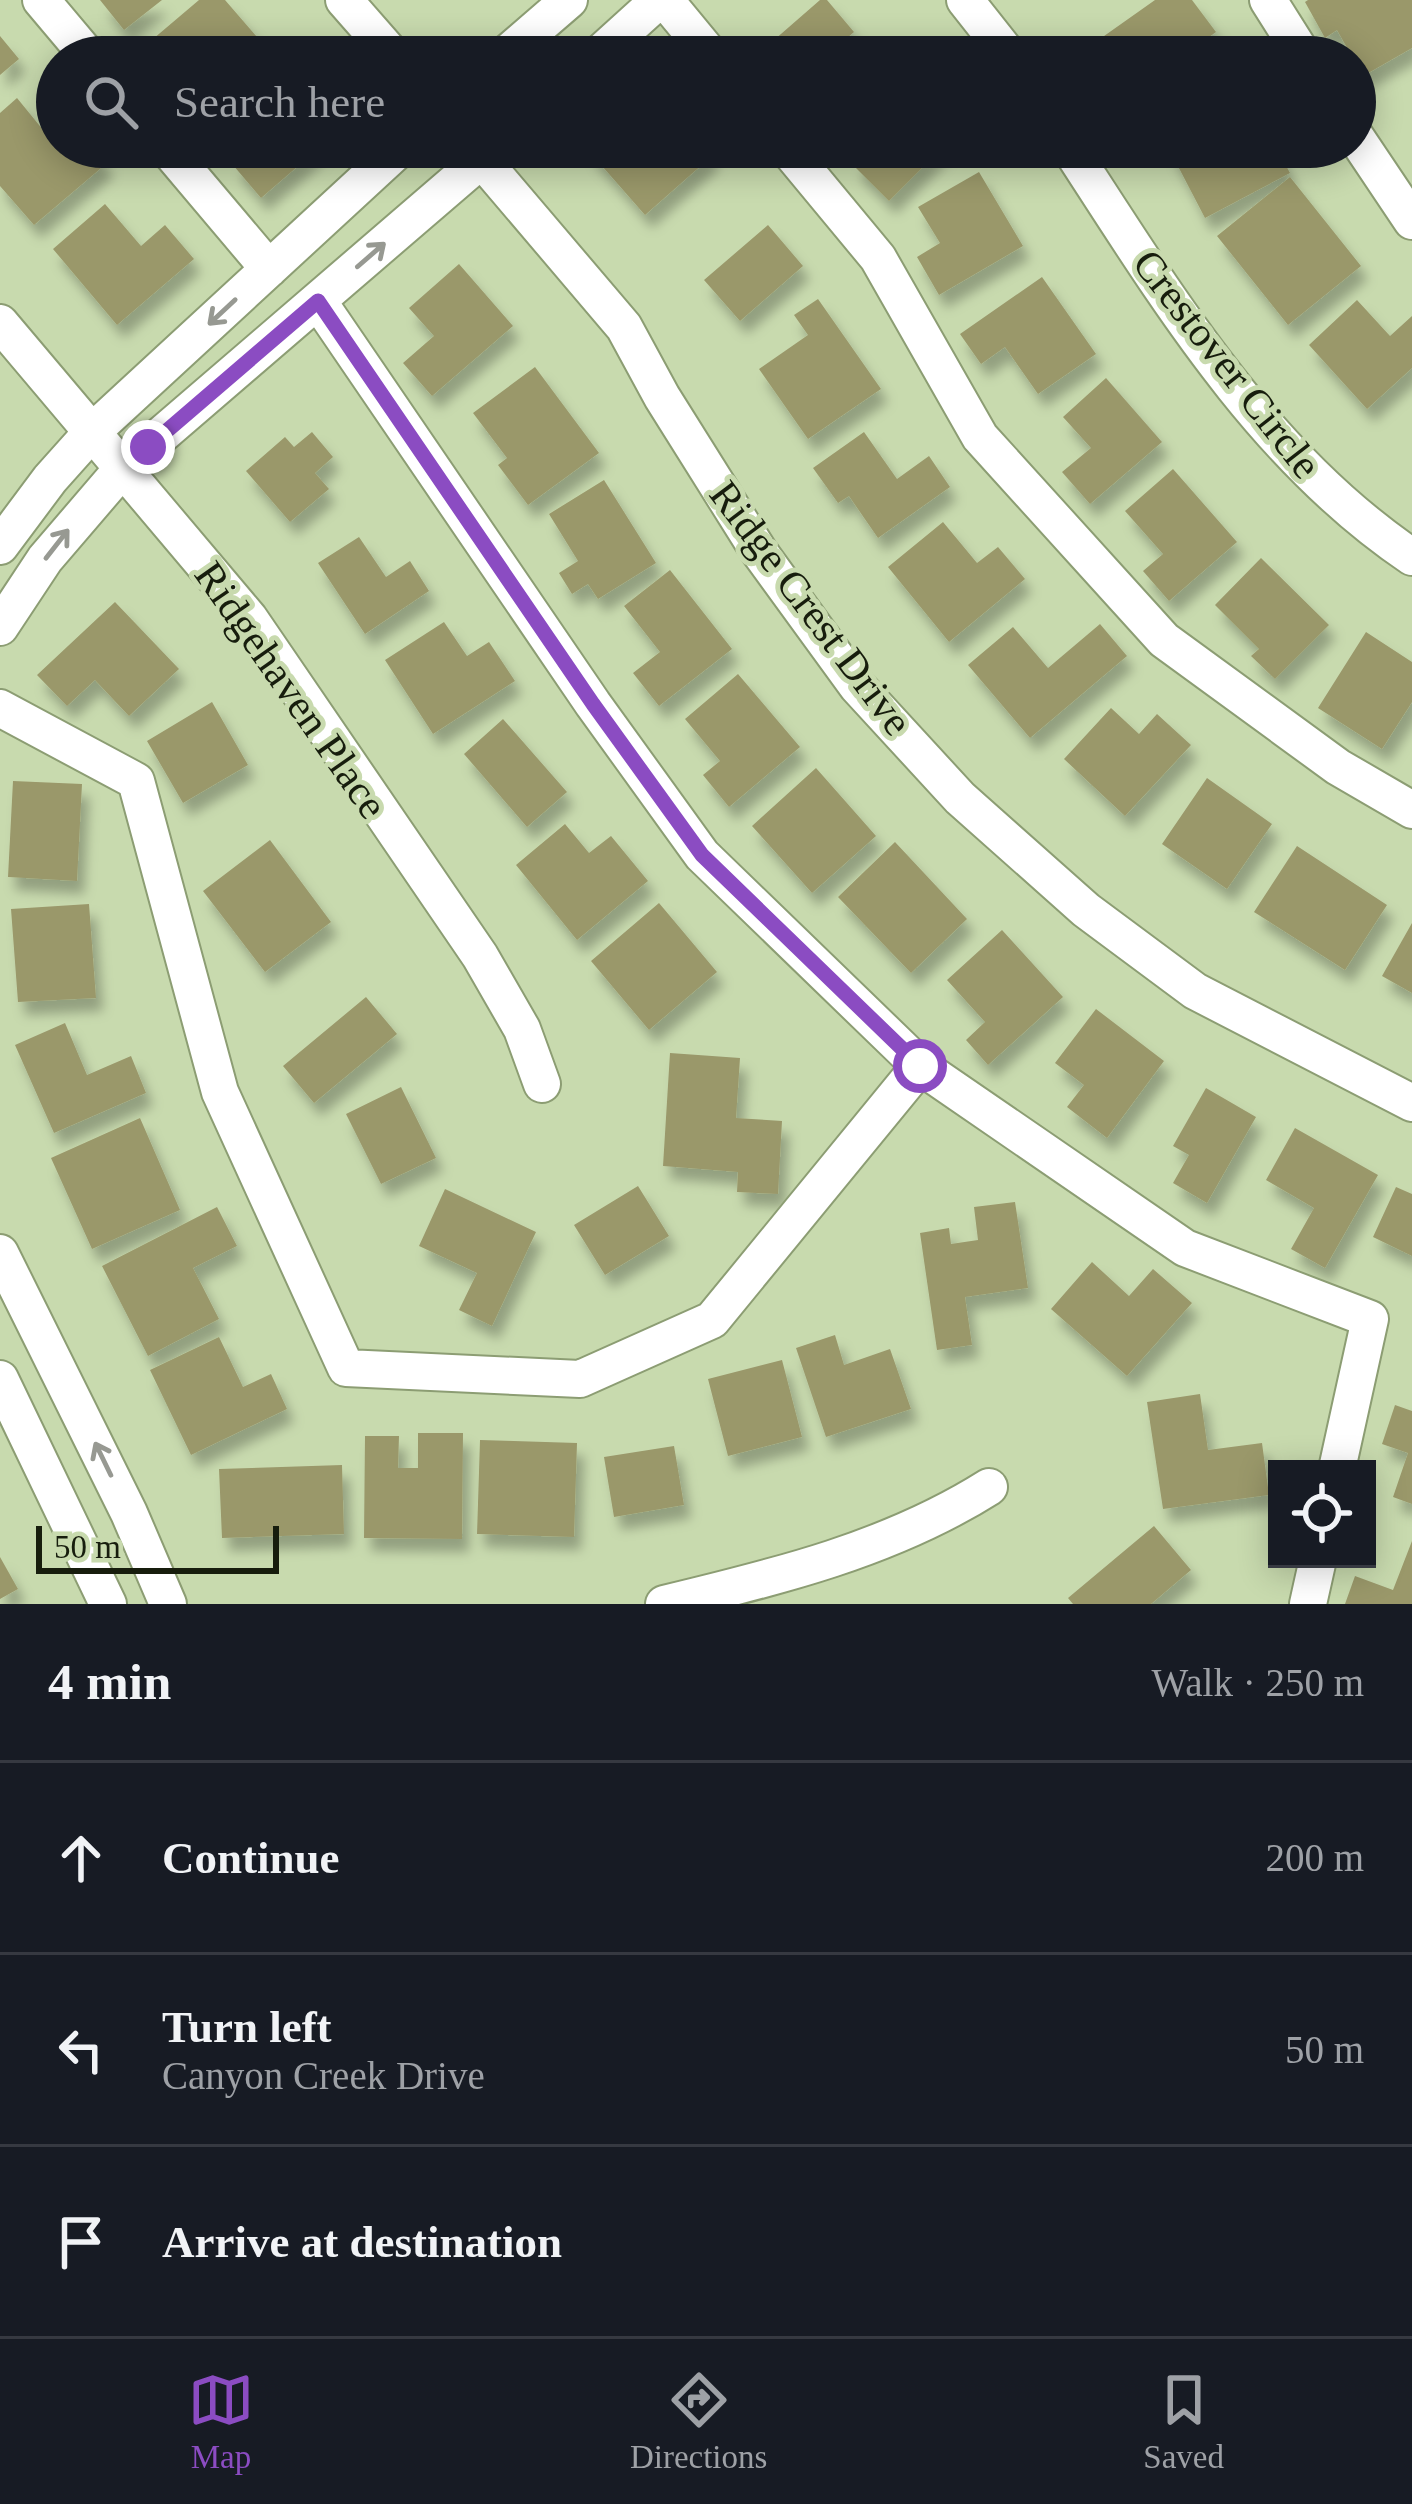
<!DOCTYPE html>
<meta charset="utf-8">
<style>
:root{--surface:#171b24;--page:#20242c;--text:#f1f3f6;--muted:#9ea1a6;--line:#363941;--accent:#8b4cc2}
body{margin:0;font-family:"Times New Roman",serif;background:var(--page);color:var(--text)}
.controls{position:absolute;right:36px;bottom:36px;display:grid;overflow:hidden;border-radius:0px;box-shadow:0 6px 30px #0003}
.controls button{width:108px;height:108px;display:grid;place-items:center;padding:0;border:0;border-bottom:3px solid var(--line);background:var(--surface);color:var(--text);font:60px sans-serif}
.scale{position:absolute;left:36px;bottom:30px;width:243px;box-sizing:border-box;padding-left:12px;border:6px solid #171d0d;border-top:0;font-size:33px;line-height:42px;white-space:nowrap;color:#171d0d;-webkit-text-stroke:9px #c8daae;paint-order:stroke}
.stop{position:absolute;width:36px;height:36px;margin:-27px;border:9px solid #8b4cc2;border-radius:50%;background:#fff}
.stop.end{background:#8b4cc2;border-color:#fff;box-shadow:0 3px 12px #0008}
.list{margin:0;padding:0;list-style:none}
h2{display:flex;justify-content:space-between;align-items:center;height:156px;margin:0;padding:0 48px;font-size:51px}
h2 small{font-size:39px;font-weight:400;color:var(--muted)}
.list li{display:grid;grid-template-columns:78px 1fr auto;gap:36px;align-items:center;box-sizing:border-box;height:192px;padding:0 48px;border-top:3px solid var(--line)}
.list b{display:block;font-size:45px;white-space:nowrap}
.list p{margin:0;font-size:39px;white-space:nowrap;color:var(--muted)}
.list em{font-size:39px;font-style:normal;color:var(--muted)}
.icon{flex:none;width:66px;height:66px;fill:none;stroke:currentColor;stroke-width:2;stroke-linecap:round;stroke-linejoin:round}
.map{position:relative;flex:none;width:1412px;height:1604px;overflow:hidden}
.search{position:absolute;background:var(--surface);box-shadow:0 6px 30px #0003;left:36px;right:36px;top:36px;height:132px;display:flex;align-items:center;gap:30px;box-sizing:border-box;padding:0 42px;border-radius:66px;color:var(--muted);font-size:45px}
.sheet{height:732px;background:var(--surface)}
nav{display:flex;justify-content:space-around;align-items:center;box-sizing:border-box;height:168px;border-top:3px solid var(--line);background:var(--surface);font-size:33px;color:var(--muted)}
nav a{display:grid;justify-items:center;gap:6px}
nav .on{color:var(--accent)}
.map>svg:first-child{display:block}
.building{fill:#9a986b;filter:url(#shadow)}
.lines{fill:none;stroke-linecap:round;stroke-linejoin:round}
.minor-casing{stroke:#8c9d73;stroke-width:40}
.minor{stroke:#fff;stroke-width:36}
.oneway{stroke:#979992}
.route{stroke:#8b4cc2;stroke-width:15}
.labels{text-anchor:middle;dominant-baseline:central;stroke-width:10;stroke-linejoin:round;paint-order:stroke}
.street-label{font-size:42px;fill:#171d0d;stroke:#c8daae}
</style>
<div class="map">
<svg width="1412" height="1604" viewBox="0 0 1412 1604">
<defs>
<filter id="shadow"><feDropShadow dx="7" dy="13" stdDeviation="6" flood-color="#0004"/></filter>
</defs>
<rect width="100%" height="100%" fill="#c8daae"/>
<path class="building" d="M100,0H162L124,30Z
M199,0H225L270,52L264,57H146L140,50Z
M820,0H827L854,32L825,57H760L758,54Z
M1155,0H1192L1216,32L1198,45L1206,57H1109L1097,41Z
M1308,0H1412V48L1363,76L1337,30L1325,38L1305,2Z
M0,36L19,59L0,75Z
M17,98L57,147H93L107,163L34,225L0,186V113Z
M253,147H320L261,198L233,165Z
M591,147H706L713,155L645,215L588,150Z
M871,147H943L889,201L853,165Z
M1168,147H1276L1290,173L1205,218Z
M979,172L1023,246L939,295L917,257L940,243L918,207Z
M1290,177L1361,266L1288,325L1217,236Z
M105,204L141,246L165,225L194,259L117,325L53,249Z
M768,225L803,266L740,321L704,280Z
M459,264L513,326L432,396L403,363L434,336L409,308Z
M1042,277L1096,354L1038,394L1005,347L981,364L960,334Z
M818,299L881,389L808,439L759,369L808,335L794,315Z
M1357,300L1390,336L1412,316V368L1367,409L1309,345Z
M535,367L599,453L528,505L498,465L507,458L473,413Z
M1106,378L1162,442L1090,504L1062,472L1091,448L1063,417Z
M312,432L333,457L315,473L329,489L290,522L246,471L285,437L294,447Z
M864,432L897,479L929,456L950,487L878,538L849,496L838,503L813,468Z
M1173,469L1237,542L1169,601L1143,571L1163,554L1125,511Z
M604,480L656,563L598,599L588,584L572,594L559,573L578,561L549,514Z
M943,522L977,563L998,547L1025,579L949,642L888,567Z
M359,537L386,577L410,561L429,591L365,634L318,563Z
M1261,558L1329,625L1275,679L1251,656L1259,649L1215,605Z
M670,570L732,649L659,706L633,673L660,652L624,606Z
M115,602L179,669L129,716L95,680L67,706L37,675Z
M444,622L467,656L489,642L515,681L433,734L385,660Z
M1100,624L1127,656L1030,738L968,665L1013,627L1048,668Z
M1366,632L1412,662V702L1382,749L1318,708Z
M738,674L800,747L729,807L703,775L720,761L685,719Z
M212,702L248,765L183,803L147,741Z
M1111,708L1139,734L1157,714L1191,745L1125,816L1064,759Z
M503,719L567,792L527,827L464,754Z
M816,768L876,836L812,893L752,826Z
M1207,778L1272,824L1227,889L1162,844Z
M13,781L82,784L77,881L8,877Z
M565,824L589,853L611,836L648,881L577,940L516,865Z
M270,840L331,922L265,972L203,891Z
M895,842L967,919L911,973L838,897Z
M1297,846L1387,905L1345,970L1254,912Z
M659,903L717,972L649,1030L591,961Z
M89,904L96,998L18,1002L11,909Z
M1412,923V993L1382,976Z
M1002,930L1063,997L988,1065L966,1040L985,1022L947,980Z
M366,997L397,1034L314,1103L283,1066Z
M1096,1009L1164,1061L1107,1138L1067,1107L1084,1085L1055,1063Z
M65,1023L87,1075L131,1056L146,1093L54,1133L15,1045Z
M670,1053L740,1058L736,1118L782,1121L778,1194L737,1192L738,1172L663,1166Z
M401,1087L436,1158L381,1184L346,1114Z
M1206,1088L1256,1117L1207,1203L1173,1183L1189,1155L1173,1146Z
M140,1118L180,1210L92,1249L51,1158Z
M1295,1128L1378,1175L1325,1268L1291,1249L1314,1208L1266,1180Z
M638,1186L669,1236L605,1275L574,1225Z
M1396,1187L1412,1194V1256L1373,1237Z
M445,1189L536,1232L492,1326L459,1310L477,1273L419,1246Z
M1015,1202L1028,1288L965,1297L972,1345L937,1350L920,1233L949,1228L951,1244L978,1240L974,1207Z
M217,1207L237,1246L193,1268L219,1319L148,1356L102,1266Z
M1092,1262L1129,1296L1153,1269L1192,1303L1127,1376L1051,1309Z
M835,1335L844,1365L890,1349L911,1409L826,1437L796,1348Z
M219,1337L243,1387L271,1374L287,1409L191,1455L150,1370Z
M782,1360L802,1437L728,1456L708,1379Z
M1200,1394L1208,1450L1262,1443L1269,1495L1163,1509L1147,1402Z
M1395,1405L1412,1411V1504L1393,1497L1408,1453L1382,1444Z
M418,1433H463L462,1539L364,1538L365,1436H399L398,1468H418Z
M480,1440L577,1443L574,1537L477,1534Z
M674,1446L684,1505L614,1517L604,1457Z
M342,1465L344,1534L222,1538L219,1469Z
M1154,1526L1191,1570L1151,1604H1073L1068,1598Z
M1412,1541V1604H1345L1355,1576L1393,1590Z
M0,1557L18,1589L0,1599Z"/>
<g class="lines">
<g class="minor-casing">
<path id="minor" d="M41,0L89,57
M344,0L394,57
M665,0L712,57
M965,0L1010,57
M1268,0L1304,57
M503,57L569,0
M596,57L659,0
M1355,136L1412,221
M166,147L269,269
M471,147L624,327L662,397L758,550L857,686L960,798L1086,910L1195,991L1412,1103
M786,147L878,258L980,437L1164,640L1338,767L1412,810
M1069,147C1166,296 1262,456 1412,557
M318,301L593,704L702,855L920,1066L1185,1248L1370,1319L1337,1469
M0,323L249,618L480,956L522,1029L542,1084
M0,546L50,479L92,432L401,147
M0,627L45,559L123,468L496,147
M0,708L136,781L220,1092L346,1368L580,1379L712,1320L920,1066
M0,1253L129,1513L168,1604
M0,1379L108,1604
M664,1604C777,1577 891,1549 989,1487
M1308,1604L1318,1559"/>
</g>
<use href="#minor" class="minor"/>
</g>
<defs><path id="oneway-shaft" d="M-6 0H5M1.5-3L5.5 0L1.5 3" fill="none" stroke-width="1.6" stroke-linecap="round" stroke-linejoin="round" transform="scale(3)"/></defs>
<g class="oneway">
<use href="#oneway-shaft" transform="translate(371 255) rotate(-41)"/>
<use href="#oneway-shaft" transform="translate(222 312) rotate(137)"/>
<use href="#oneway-shaft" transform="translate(57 544) rotate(-52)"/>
<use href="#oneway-shaft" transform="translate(103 1459) rotate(-116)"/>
</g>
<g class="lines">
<path class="route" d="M148,447L318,301L593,704L702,855L920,1066"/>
</g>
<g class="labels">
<g class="street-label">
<text transform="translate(1227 364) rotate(52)">Crestover Circle</text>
<text transform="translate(811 608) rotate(53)">Ridge Crest Drive</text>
<text transform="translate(291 690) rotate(55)">Ridgehaven Place</text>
</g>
</g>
</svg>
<div class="controls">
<button><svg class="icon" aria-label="locate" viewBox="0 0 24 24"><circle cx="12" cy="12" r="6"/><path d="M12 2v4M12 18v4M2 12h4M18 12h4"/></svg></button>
</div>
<div class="scale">50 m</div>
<div class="stop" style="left:920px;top:1066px"></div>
<div class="stop end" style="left:148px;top:447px"></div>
<div class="search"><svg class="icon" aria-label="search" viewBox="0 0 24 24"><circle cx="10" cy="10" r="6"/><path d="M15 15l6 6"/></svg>Search here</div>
</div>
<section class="sheet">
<h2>4 min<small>Walk · 250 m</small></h2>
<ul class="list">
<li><svg class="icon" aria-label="ahead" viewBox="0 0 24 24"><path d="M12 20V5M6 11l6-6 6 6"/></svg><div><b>Continue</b></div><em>200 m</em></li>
<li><svg class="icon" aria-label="left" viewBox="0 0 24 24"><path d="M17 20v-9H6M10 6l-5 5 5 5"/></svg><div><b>Turn left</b><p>Canyon Creek Drive</p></div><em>50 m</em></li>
<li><svg class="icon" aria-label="arrive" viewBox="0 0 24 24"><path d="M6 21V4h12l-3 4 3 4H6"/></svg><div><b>Arrive at destination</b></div></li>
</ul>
</section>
<nav>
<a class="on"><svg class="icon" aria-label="map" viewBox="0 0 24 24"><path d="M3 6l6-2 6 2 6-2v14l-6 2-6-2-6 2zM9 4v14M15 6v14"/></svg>Map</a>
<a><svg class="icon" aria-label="directions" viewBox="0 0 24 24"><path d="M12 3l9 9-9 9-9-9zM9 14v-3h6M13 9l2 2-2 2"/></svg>Directions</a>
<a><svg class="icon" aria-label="saved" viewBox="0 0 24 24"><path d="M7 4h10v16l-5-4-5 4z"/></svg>Saved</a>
</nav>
